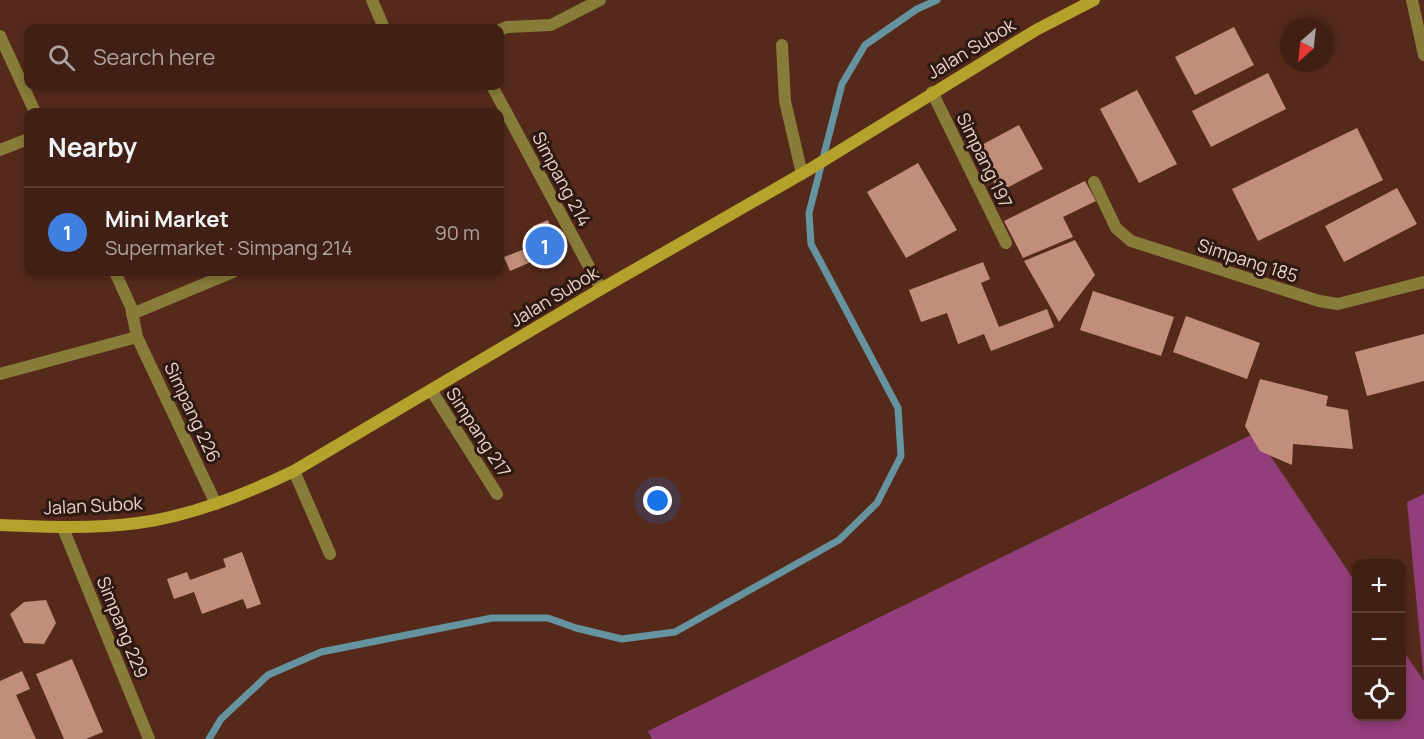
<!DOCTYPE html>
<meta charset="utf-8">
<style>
:root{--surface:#402014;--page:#47281d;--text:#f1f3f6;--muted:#aea3a0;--line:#593e34;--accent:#d93025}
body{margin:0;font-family:Manrope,sans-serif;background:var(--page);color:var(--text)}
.controls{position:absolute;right:18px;bottom:18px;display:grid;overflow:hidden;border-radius:12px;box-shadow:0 3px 9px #0003}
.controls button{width:54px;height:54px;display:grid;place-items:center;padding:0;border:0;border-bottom:2px solid var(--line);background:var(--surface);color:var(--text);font:30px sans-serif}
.compass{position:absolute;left:1280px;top:18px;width:54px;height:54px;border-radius:50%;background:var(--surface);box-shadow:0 3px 9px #0003;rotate:207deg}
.you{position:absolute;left:658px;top:501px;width:21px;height:21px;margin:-15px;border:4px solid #fff;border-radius:50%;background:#1a73e8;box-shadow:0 0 0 9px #1a73e833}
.badge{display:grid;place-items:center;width:39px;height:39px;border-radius:50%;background:var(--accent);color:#fff;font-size:20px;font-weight:700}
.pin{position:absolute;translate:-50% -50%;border:3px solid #fff;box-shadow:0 2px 6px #0006}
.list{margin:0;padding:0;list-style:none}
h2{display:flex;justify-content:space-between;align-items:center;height:78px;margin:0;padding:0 24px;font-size:26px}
h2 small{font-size:20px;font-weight:400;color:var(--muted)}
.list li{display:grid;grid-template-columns:39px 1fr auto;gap:18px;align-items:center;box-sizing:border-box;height:90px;padding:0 24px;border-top:2px solid var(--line)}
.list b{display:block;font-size:22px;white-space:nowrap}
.list p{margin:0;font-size:20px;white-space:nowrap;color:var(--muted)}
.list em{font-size:20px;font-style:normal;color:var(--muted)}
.icon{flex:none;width:33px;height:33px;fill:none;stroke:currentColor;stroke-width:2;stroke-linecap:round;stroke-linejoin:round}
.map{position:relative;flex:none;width:1424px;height:739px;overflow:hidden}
.search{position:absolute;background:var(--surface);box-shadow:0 3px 9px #0003;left:24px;top:24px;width:480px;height:66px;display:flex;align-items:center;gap:15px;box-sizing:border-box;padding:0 21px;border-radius:12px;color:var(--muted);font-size:22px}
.panel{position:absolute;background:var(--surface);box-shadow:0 3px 9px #0003;left:24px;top:108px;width:480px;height:168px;border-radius:12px}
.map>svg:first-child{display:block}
.forest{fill:#923e7a}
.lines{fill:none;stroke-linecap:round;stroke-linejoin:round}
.stream{stroke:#6693a0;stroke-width:7}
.building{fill:#c28e7c}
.lane{stroke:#877c3a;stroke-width:12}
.street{stroke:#877c3a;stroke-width:12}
.secondary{stroke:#b4a22c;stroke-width:12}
.labels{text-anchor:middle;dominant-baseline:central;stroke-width:6;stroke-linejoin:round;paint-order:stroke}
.street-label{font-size:18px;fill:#ecd1c7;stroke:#2d1912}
</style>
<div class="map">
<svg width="1424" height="739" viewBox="0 0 1424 739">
<rect width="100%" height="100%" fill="#552a1b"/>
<path class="forest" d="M1255,433L1356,583V716H1402V649L1424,681L1407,502L1424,494V739H652L648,731Z"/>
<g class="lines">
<path class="stream" d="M209,739L221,719L268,675L321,652L492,618H548L576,628L622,639L675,632L839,540L877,503L901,456L898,408L811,244L809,213L842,84L865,45L917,9L937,0"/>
</g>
<path class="building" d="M1234,27L1254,65L1195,95L1175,57Z
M1268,73L1286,109L1211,147L1192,111Z
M1137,90L1177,164L1139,183L1100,109Z
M1019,125L1043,169L999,192L976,148Z
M1357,128L1383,180L1258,241L1232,189Z
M918,163L957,230L906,258L867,192Z
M1085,181L1096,201L1063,217L1073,237L1023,258L1004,221Z
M1397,188L1417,224L1344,262L1325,226Z
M548,220L561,249L510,271L504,257L540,243L533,226Z
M1075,240L1095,275L1059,322L1024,261Z
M983,262L990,279L981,283L999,327L1047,309L1054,327L991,351L984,334L958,344L947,313L921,322L909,290Z
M1093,291L1174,317L1161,356L1080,330Z
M1186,316L1260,343L1247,379L1173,352Z
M1424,334V381L1367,396L1355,352Z
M1260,379L1328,396L1326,406L1348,410L1353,449L1293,444L1292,465L1260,451L1245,426Z
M242,552L261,604L247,609L243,599L202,614L194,592L174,599L167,579L187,572L190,580L226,567L223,559Z
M46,600L56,623L44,644L24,643L10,614L24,602Z
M72,659L103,732L86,739H64L36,674Z
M22,671L30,689L16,695L36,739H0V681Z"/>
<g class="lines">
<path class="lane" d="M932,92L1006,243
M132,314L233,272
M294,471L330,554"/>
<path class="street" d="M372,0L384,28
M1412,0L1424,55
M500,30L507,27L551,25L600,0
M0,36L35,112
M782,45L785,101L802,174
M492,86L601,289
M0,150L28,139
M1094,182L1116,228L1131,241L1319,301L1338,304L1424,282
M115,272L131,307L137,337L216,504
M0,374L137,337
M431,390L497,494
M63,528L149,739"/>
<path class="secondary" d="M0,525C46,527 92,529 138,523C192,516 246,494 294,471L601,289L810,169L1036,30L1094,0"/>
</g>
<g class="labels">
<g class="street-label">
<text transform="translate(971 48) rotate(-31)">Jalan Subok</text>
<text transform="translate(985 160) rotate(64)">Simpang 197</text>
<text transform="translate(562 179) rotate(62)">Simpang 214</text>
<text transform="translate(1248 260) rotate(18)">Simpang 185</text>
<text transform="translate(554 296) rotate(-31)">Jalan Subok</text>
<text transform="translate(193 412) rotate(65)">Simpang 226</text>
<text transform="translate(479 432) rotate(57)">Simpang 217</text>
<text transform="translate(93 505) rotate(-3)">Jalan Subok</text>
<text transform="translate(123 627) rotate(68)">Simpang 229</text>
</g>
</g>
</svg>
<div class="controls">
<button>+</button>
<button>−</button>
<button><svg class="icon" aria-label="locate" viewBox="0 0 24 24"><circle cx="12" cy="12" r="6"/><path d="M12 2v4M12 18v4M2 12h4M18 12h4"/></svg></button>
</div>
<svg class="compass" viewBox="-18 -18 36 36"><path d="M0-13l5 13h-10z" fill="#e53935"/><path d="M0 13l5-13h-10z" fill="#aea3a0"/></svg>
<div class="you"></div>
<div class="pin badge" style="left:545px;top:246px;background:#3f7fe0">1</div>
<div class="search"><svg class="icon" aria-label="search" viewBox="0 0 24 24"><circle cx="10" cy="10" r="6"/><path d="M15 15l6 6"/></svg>Search here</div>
<section class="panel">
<h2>Nearby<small></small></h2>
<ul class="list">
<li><span class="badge" style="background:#3f7fe0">1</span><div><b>Mini Market</b><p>Supermarket · Simpang 214</p></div><em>90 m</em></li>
</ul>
</section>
</div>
